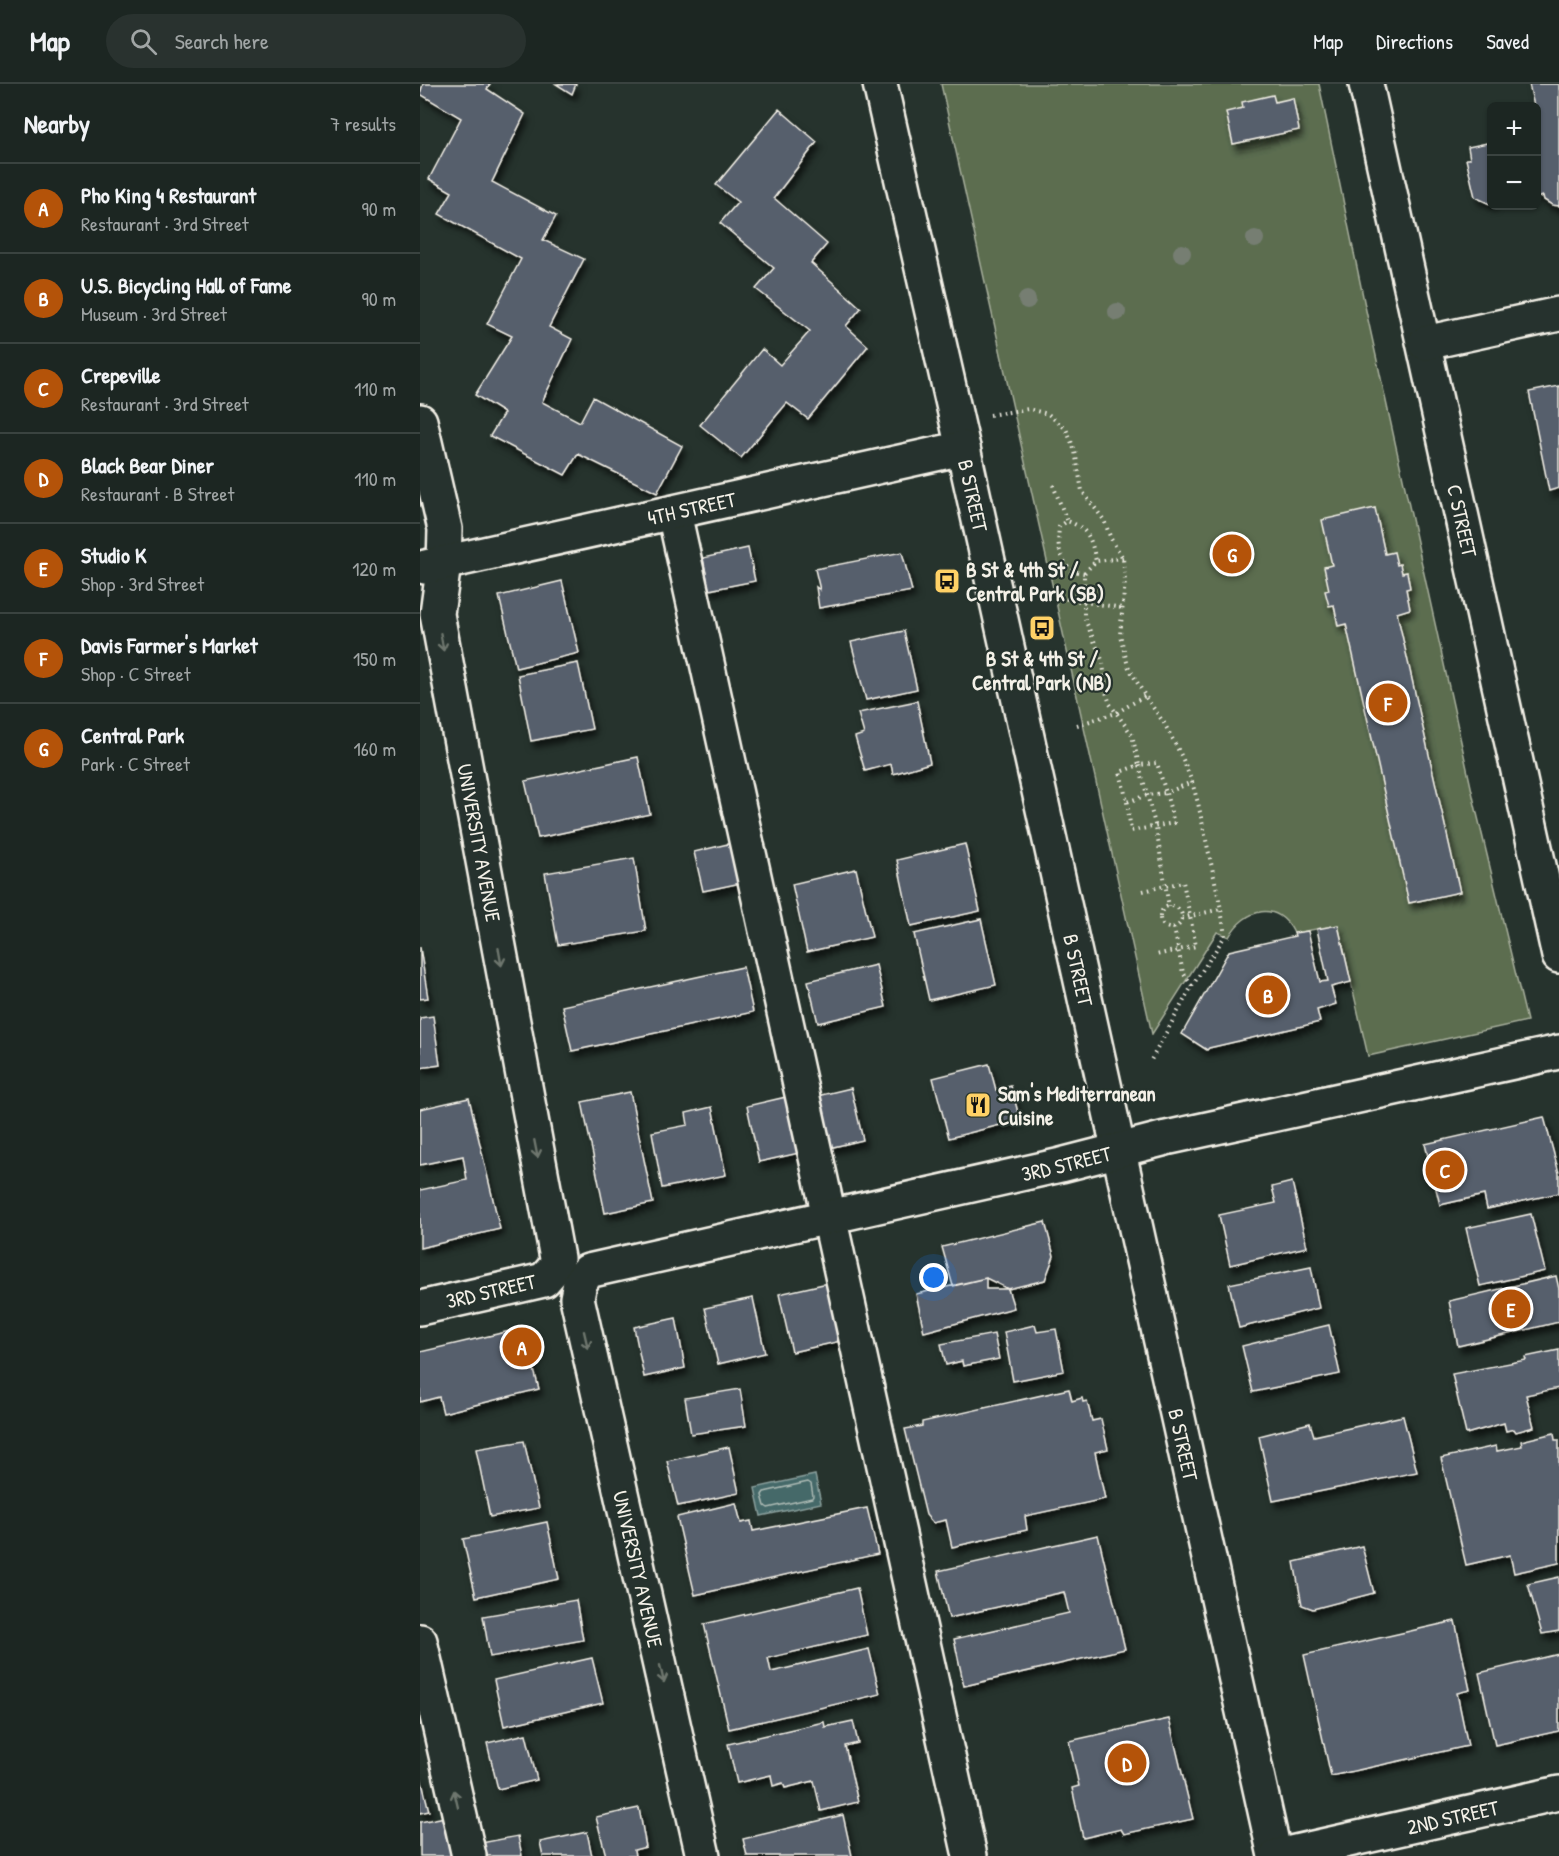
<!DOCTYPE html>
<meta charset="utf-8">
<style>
:root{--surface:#1c2622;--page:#29322f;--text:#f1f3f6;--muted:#a0a5a5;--line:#3a4340;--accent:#b45309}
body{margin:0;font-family:"Patrick Hand",sans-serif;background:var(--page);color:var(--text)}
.controls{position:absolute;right:18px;top:18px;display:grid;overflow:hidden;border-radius:9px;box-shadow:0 2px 4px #0004}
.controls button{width:54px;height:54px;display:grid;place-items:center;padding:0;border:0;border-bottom:2px solid var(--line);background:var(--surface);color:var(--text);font:30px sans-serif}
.you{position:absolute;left:514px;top:1194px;width:21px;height:21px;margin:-15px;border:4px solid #fff;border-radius:50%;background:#1a73e8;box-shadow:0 0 0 9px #1a73e833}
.badge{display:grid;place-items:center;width:39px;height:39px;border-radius:50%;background:var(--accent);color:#fff;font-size:20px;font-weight:700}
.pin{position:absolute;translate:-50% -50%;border:3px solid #fff;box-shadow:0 2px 6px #0006}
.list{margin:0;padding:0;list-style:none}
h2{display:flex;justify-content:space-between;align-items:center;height:78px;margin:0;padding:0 24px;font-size:26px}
h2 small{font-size:20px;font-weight:400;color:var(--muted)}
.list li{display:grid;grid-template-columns:39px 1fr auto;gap:18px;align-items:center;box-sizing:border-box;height:90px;padding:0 24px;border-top:2px solid var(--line)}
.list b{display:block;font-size:22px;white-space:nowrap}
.list p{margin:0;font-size:20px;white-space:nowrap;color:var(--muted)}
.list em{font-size:20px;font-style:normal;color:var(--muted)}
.icon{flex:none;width:33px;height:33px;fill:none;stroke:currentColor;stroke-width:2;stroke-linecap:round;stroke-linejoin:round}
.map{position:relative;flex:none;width:1139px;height:1772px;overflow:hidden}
header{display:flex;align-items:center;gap:36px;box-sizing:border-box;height:84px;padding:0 30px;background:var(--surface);border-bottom:2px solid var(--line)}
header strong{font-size:28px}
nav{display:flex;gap:33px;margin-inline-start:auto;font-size:21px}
.search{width:420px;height:54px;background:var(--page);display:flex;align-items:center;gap:15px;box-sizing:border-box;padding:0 21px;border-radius:33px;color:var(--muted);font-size:22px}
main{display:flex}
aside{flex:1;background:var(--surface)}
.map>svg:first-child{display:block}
.green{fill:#5b6d50;stroke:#a8af9c;stroke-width:1.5}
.water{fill:#446969;stroke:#8a9f9c;stroke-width:1.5}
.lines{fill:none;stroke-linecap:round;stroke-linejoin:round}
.shore{stroke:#aebbb5;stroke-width:1.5}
.building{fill:#575e6c;stroke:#f4f1e8;stroke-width:1.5;filter:url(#shadow)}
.minor-casing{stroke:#f4f1e8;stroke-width:38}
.path{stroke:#f4f1e8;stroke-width:4;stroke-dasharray:1.5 4.5;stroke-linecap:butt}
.minor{stroke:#26332d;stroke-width:33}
.tree{fill:#767e72}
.oneway{stroke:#6e766e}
.labels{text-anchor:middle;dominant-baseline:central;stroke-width:4.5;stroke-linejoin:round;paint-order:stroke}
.street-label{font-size:21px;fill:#f4f1e8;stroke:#26332d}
.poi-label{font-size:21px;font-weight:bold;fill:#f4f1e8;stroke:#26332d;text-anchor:start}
</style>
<header>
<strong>Map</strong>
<div class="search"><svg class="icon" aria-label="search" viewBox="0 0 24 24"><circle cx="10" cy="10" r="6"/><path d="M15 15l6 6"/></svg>Search here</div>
<nav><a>Map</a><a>Directions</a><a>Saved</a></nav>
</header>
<main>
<aside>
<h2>Nearby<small>7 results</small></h2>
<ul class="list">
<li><span class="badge">A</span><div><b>Pho King 4 Restaurant</b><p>Restaurant · 3rd Street</p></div><em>90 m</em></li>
<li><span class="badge">B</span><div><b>U.S. Bicycling Hall of Fame</b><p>Museum · 3rd Street</p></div><em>90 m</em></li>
<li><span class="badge">C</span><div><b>Crepeville</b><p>Restaurant · 3rd Street</p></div><em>110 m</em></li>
<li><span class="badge">D</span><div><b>Black Bear Diner</b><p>Restaurant · B Street</p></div><em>110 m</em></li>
<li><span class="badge">E</span><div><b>Studio K</b><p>Shop · 3rd Street</p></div><em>120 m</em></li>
<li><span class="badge">F</span><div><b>Davis Farmer's Market</b><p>Shop · C Street</p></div><em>150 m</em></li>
<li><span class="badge">G</span><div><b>Central Park</b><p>Park · C Street</p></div><em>160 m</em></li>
</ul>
</aside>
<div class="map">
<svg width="1139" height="1772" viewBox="0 0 1139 1772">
<defs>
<filter id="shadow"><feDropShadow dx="3.5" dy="6" stdDeviation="3" flood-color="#0009"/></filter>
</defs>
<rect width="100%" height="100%" fill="#26332d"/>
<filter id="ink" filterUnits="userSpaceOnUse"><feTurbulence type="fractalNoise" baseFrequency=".0167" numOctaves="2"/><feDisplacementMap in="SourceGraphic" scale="12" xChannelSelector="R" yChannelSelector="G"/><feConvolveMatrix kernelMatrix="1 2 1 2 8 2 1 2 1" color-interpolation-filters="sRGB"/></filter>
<g filter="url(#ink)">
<path class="green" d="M521,0H899L945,222L1055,721L1107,937L948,972L918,841L874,849C858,816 825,824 809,853L797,848L732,950Z"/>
<path class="water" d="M395,1391L401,1419L341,1432L335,1404Z"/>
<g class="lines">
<path class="shore" d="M388,1398L391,1400L393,1412L392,1414L348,1424L345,1422L342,1411L344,1408Z"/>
</g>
<path class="building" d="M3,0H70L67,5L105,30L72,98L136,132L123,156L164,175L129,243L152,255L122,318L160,338L173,313L262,362L237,409L158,370L145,391L70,352L84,329L55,311L92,252L67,240L101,175L19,130L32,108L9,95L41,34L0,10Z
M136,0H156L152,10Z
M1109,0H1139V122L1132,121L1124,116L1123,112L1116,114V43L1118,42L1116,22H1114Z
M853,11L855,18L873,14L879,46L813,60L806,28L823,24L822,18Z
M359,25L397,58L354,114L407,160L391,179L441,224L426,242L448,262L388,335L367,319L321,374L280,341L342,265L360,281L390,247L336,205L354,184L300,139L318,118L296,101Z
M1072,58V121L1055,113L1046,75H1050L1048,63Z
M1139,302V404L1129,407L1109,308Z
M955,424L965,470L974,468L977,481L980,480L982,489L987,488L990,504L986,505L990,525L977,529L1040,808L989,819L926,540L918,542L914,521L909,522L905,507L909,506L904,483L912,481L902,436Z
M328,464L335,497L289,506L283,474Z
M482,468L492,507L399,524L396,503L400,506L395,485Z
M142,497L159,569L96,584L79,512Z
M484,547L497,605L446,616L431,558Z
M158,579L172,645L111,657L98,591Z
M497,617L510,679L473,690L471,680L445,687L435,653L444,650L438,629Z
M218,673L230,730L118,754L105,697Z
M312,759L321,799L283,807L274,768Z
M545,760L560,827L491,842L477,776Z
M214,774L226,847L138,861L125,789Z
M436,785L452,853L387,868L372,800Z
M561,835L576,901L509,916L494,850Z
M918,841L931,898L911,903L916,920L897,926L900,938L789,964L787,966L762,950L809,867L875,852L874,849L888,847L900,898L908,897L897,845Z
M0,863L8,914L0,915Z
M456,881L466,923L398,939L388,897Z
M323,883L333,928L152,967L142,922Z
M13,932L20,981L0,984V934Z
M569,980L576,1006L591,1002L600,1036L529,1054L513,994Z
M431,1004L443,1056L409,1064L397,1012Z
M210,1008L233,1119L185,1129L162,1018Z
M366,1013L379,1069L339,1078L327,1022Z
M49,1014L80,1145L0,1164V1106L47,1096L43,1072L0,1081V1025Z
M292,1023L306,1091L242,1104L232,1048L268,1041L266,1029Z
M1124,1033L1139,1089V1109L1067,1125L1064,1111L1020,1121L1005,1060Z
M872,1098L887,1163L810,1181L799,1131L856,1119L852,1103Z
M1111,1130L1125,1187L1060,1202L1046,1144Z
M625,1138L634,1172L625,1196L588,1205L566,1194L533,1202L522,1163Z
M891,1183L899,1224L819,1244L809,1200Z
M1136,1192L1139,1205V1238L1038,1262L1029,1217Z
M566,1194V1205H588L594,1224L504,1248L496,1210Z
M408,1199L421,1257L372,1268L359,1210Z
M333,1214L345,1269L298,1280L285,1224Z
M256,1234L265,1284L224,1293L214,1243Z
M615,1241L617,1248L636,1245L644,1287L593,1297L584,1248Z
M909,1241L920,1290L833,1308L822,1262Z
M103,1244L119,1305L23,1329L19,1313L0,1318V1268Z
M574,1250L579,1275L543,1282L542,1277L526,1281L521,1260Z
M1139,1266V1304L1106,1311L1114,1343L1096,1348L1094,1345L1086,1347L1084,1339L1046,1350L1032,1290L1106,1276L1105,1273Z
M320,1305L326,1342L271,1350L265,1314Z
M649,1305L652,1317L662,1314L663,1318L667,1317L672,1337L681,1335L688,1365L675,1368L685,1415L605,1432L607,1446L532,1463L526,1436L513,1439L506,1431L485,1345L502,1342V1338Z
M983,1332L997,1388L853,1417L839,1352L890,1339L894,1352Z
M1134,1349L1135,1356H1139V1479L1094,1489L1090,1471L1046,1481L1021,1374L1076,1362L1077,1367L1102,1362L1101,1357Z
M104,1357L119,1424L70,1433L56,1365Z
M309,1363L319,1409L258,1422L247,1377Z
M316,1419L321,1439L331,1437L333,1447L447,1424L458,1470L275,1511L257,1433Z
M127,1438L139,1495L56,1513L43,1455Z
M678,1451L705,1565L544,1602L534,1555L649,1529L644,1508L529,1534L518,1487Z
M942,1462L954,1509L893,1525L882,1521L874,1478Z
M1139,1493V1547L1122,1550L1108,1500Z
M437,1504L447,1551L348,1574L351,1588L449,1565L460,1610L309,1645L284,1540Z
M156,1516L163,1556L70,1573L63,1532Z
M1035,1537L1050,1606L1037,1609L1048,1662L911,1692L884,1571Z
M1139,1570V1647L1075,1661L1059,1589Z
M172,1574L183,1619L84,1642L74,1596Z
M749,1635L773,1735L704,1750L701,1745L663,1754L652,1704L659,1702L649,1657Z
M433,1637L438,1659L425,1662L438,1718L401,1727L394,1697L365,1704L363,1699L353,1702L351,1691L317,1699L308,1660L404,1638L405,1643Z
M106,1650L117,1696L78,1705L67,1659Z
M0,1690L9,1727L0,1729Z
M219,1724L226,1763L214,1766L215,1772H186L176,1733Z
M423,1731L432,1772H327L323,1755Z
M25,1733L33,1772H0V1738Z
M167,1748L172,1772H123L120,1758Z
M98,1752L102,1772H64L61,1759Z"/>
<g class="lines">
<g class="minor-casing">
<g id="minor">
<path id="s1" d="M460,0L543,364L855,1772"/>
<path id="s2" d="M946,0L1139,872"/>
<path d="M1005,259L1139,230"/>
<path id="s3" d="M0,337L25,445L24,479L17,530L137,1174V1181L124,1196L0,1224"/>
<path d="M254,429L550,1772"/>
<path id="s4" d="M5,483L543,364"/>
<path d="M0,1557L49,1772"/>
<path id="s5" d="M283,1772L157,1214L160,1199L168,1187L641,1081L746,1054L1139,968"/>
<path id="s6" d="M857,1772L1139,1709"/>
</g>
</g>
<path class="path" d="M570,331L608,325L628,330L646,345L655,367L662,407L684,436L691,455L703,474L705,497L700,551L708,582L725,612L744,639L762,673L772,698L778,719L801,825L805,852L772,902L731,976
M633,401L647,437
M703,474L676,477L664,489V533L683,578L686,608L690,620L712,651L719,681L737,679L746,709L727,711L707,718L700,688L719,681L736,744L749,823
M664,489L651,487C639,471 637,463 639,443L647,437C670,445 671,456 676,477
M628,512L702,524
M657,641L696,629L725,612
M707,718L711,747L754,739L746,709L772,698
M723,807L763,798L776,862L736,871
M740 833a11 11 0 1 1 22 0a11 11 0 1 1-22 0Z
M762,834L801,825
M754,844L763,889L772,902"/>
<use href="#minor" class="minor"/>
</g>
<g class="tree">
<circle cx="835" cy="155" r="9"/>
<circle cx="762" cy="169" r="9"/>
<circle cx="607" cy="216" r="9"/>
<circle cx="697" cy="228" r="9"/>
</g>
<defs><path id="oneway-shaft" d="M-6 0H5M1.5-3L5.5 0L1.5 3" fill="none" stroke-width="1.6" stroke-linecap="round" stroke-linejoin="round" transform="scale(1.5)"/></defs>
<g class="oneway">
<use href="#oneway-shaft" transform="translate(22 558) rotate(80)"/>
<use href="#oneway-shaft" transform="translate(80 873) rotate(80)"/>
<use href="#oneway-shaft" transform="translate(116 1065) rotate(79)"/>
<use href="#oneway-shaft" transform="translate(166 1256) rotate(77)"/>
<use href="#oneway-shaft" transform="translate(242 1590) rotate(77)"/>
<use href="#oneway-shaft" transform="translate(36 1715) rotate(-103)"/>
</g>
</g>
<defs>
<g id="bus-square" transform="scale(1.35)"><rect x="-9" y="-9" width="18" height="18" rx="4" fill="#ffd166" stroke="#26332d"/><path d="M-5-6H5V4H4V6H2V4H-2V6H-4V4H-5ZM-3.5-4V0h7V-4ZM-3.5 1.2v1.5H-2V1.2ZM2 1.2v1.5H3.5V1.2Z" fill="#111"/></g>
<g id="restaurant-square" transform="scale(1.35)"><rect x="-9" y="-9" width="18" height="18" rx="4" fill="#ffd166" stroke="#26332d"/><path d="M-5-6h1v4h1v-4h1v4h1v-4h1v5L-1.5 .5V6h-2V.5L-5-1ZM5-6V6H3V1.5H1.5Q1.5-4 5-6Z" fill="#111"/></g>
</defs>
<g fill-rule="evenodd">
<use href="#bus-square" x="527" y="497"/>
<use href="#bus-square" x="622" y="544"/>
<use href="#restaurant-square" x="558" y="1021"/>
</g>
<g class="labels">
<g class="street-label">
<text stroke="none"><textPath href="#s1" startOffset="422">B STREET</textPath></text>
<text stroke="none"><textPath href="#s4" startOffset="273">4TH STREET</textPath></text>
<text stroke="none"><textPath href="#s2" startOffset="447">C STREET</textPath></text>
<text stroke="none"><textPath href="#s3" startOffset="429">UNIVERSITY AVENUE</textPath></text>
<text stroke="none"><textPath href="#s1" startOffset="908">B STREET</textPath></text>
<text stroke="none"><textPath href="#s5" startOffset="1092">3RD STREET</textPath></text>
<text transform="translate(71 1207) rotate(-13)">3RD STREET</text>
<text stroke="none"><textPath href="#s1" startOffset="1394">B STREET</textPath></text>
<text transform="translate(218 1485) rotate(77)">UNIVERSITY AVENUE</text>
<text stroke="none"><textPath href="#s6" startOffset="180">2ND STREET</textPath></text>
</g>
<g class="poi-label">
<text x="546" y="485">B St &amp; 4th St /<tspan x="546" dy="24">Central Park (SB)</tspan></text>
<text x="622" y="574" text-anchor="middle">B St &amp; 4th St /<tspan x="622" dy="24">Central Park (NB)</tspan></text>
<text x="578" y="1009">Sam's Mediterranean<tspan x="578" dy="24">Cuisine</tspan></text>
</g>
</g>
</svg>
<div class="controls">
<button>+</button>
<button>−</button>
</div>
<div class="you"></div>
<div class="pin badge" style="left:102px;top:1263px">A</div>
<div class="pin badge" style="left:848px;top:911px">B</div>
<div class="pin badge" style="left:1025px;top:1086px">C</div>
<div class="pin badge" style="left:707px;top:1679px">D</div>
<div class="pin badge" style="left:1091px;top:1225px">E</div>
<div class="pin badge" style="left:968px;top:619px">F</div>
<div class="pin badge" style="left:812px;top:470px">G</div>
</div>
</main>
